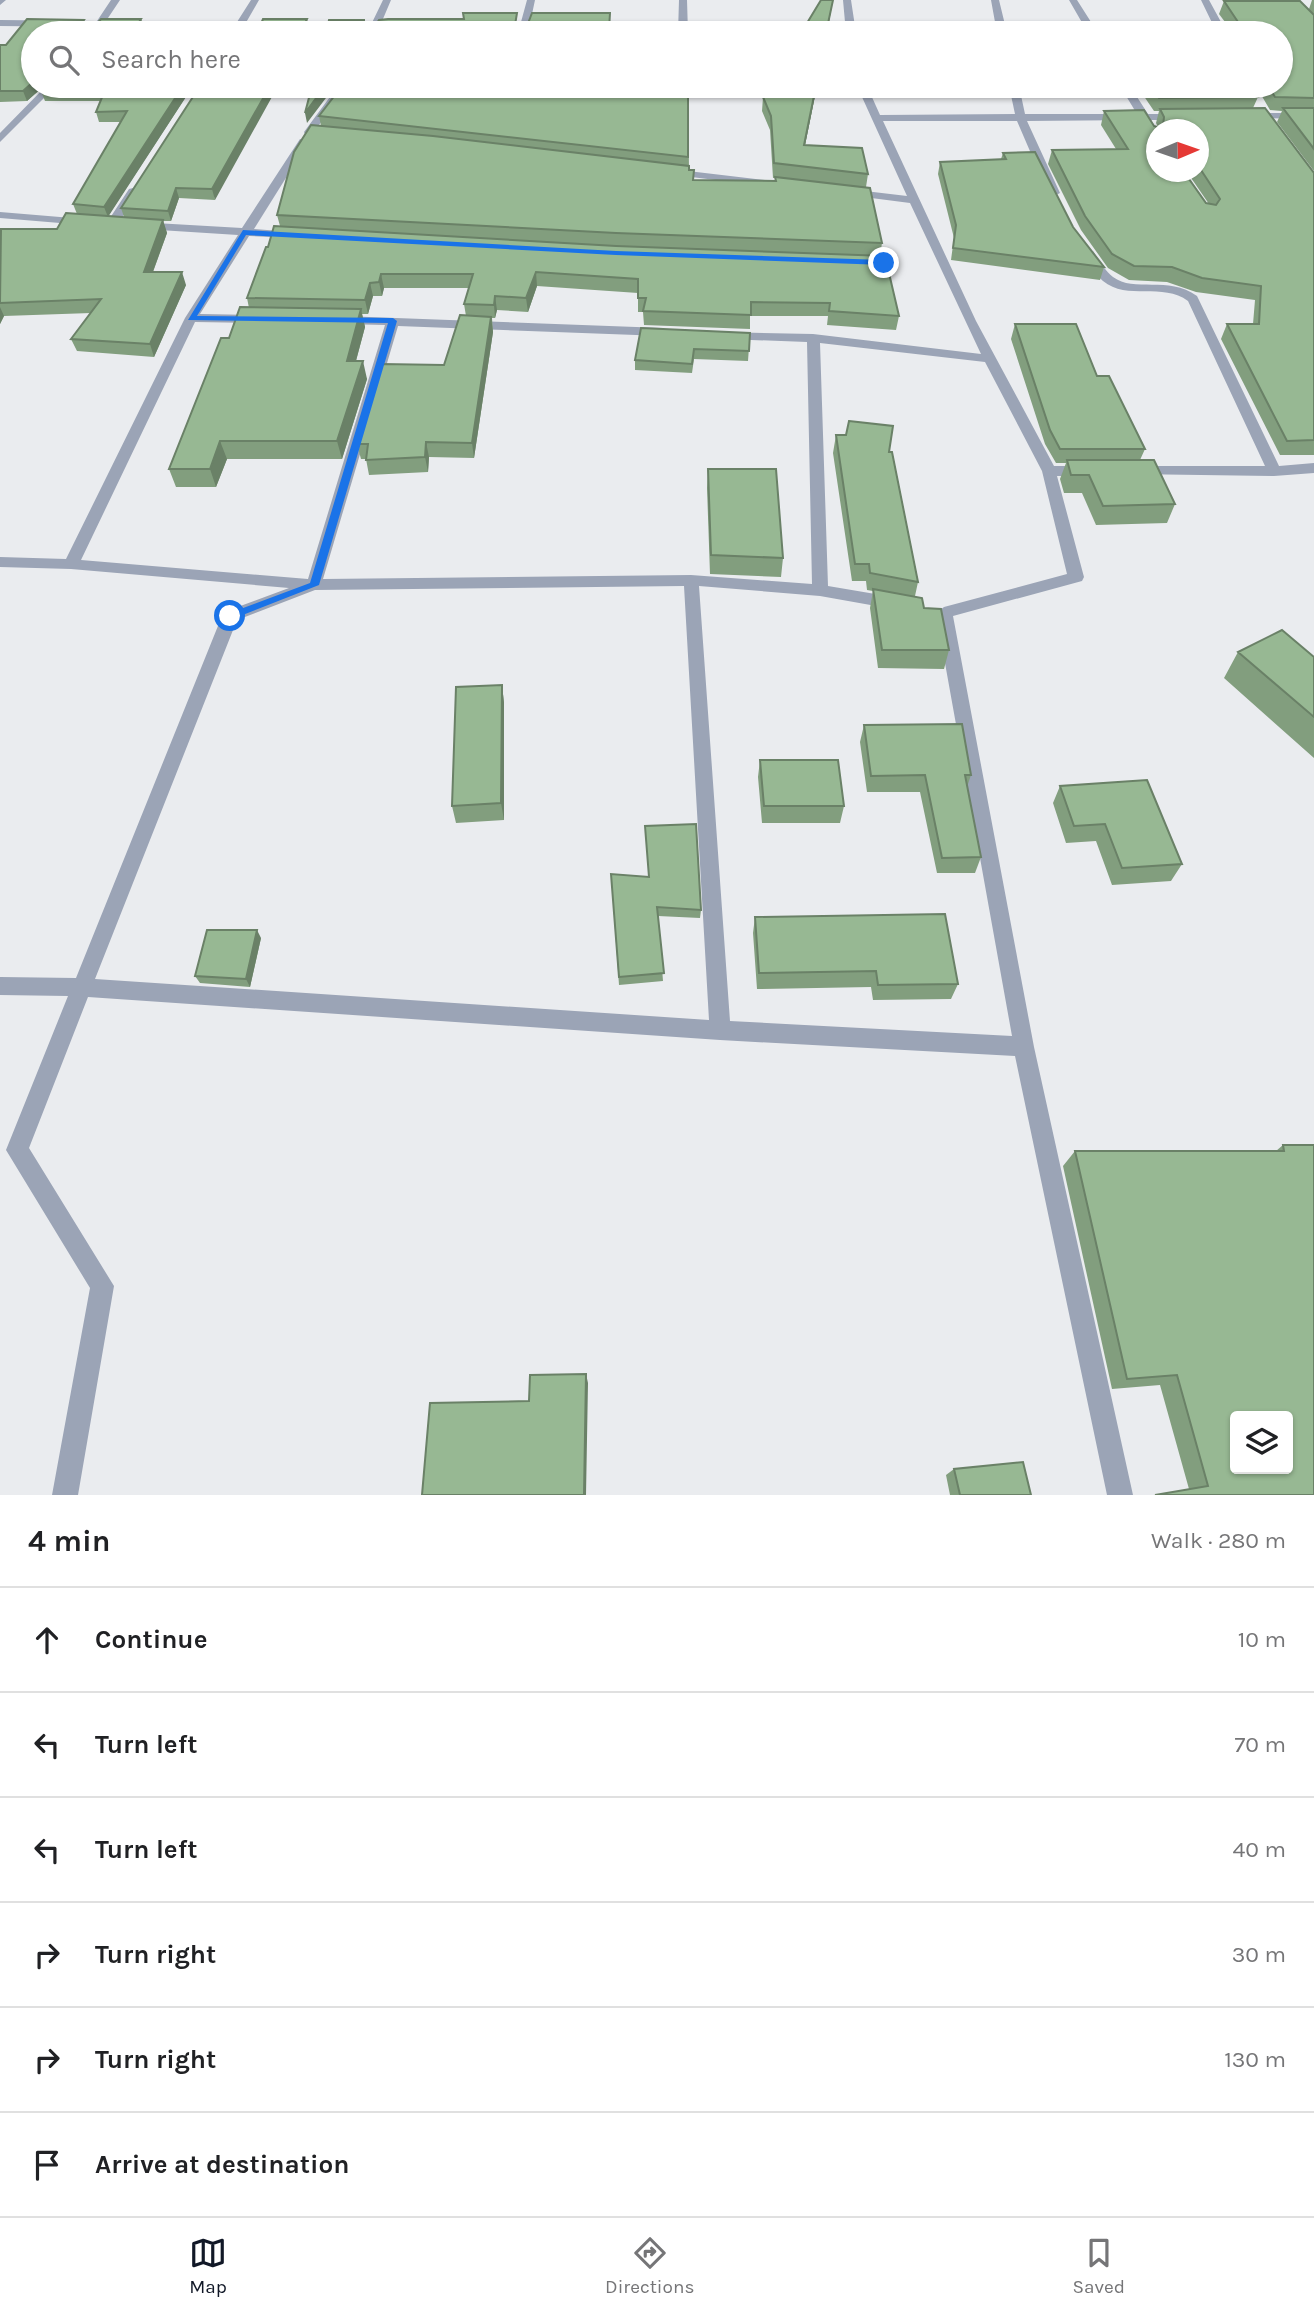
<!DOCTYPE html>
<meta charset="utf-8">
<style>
:root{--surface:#fff;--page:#f6f6f6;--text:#202124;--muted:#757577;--line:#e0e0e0;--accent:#111827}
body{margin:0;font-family:Karla,sans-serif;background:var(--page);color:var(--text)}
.controls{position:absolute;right:21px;bottom:21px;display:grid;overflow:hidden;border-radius:7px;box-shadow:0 2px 5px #0004}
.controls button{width:63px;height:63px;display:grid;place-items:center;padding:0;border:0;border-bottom:2px solid var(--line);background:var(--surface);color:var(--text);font:35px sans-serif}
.compass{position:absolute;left:1146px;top:119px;width:63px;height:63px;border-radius:50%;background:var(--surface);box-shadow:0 2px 5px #0004;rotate:88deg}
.stop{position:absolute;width:21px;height:21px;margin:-16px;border:5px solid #1a73e8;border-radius:50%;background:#fff}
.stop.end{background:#1a73e8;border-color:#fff;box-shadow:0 2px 7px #0008}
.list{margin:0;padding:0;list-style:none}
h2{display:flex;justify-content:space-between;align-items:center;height:91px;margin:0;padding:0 28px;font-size:30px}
h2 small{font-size:23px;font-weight:400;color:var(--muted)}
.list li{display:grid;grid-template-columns:46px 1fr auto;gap:21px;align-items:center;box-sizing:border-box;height:105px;padding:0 28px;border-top:2px solid var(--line)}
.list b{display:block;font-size:26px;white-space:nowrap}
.list em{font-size:23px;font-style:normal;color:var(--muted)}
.icon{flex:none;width:38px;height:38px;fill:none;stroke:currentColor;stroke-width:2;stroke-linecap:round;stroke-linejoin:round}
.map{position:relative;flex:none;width:1314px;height:1495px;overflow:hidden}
.search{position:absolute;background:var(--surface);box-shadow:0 2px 5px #0004;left:21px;right:21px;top:21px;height:77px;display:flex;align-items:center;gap:18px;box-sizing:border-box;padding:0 24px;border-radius:38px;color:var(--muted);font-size:26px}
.sheet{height:721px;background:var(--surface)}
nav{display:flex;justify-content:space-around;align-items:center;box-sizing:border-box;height:98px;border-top:2px solid var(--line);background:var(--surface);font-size:19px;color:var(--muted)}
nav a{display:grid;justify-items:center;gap:4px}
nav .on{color:var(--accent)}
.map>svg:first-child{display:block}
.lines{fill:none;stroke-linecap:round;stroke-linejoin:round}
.minor{fill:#9ba4b6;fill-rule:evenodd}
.wall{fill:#829e7e;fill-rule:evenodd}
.shaded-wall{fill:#6a8167}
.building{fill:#97b893;stroke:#6a8167;stroke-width:2;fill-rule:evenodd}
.route{fill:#1a73e8}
</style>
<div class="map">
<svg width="1314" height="1495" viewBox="0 0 1314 1495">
<rect width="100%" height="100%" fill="#eaecef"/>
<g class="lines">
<path class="minor" d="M0,0H6L0,5Z
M111,0H120L98,33H88L93,27L0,26V20L97,21Z
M251,0H259L240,33H230Z
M383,0H391L377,33H367Z
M527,0H535L528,33H518Z
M679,0H687L688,33H678Z
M843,0H851L856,33H846Z
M991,0H999L1007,33H997Z
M1069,0H1077L1098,33H1088Z
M1201,0H1209L1227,33H1217Z
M46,86H56L0,142V133Z
M338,86H348L316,129L328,133L323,136L305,134L304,132Z
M857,86H867L880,115L1015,114L1009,86H1019L1025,114H1137L1120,86H1130L1148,114H1181L1186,117L1181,120H1151L1157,130L1156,139L1152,138L1141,120L1027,121L1060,193L1054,196L1048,193L1017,121H883L976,321L1054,466H1086L1093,471L1086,476H1057L1084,577L1082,581L953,616L1034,1047L1133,1495H1107L1015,1056L720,1040L88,997L29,1148L114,1286L78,1495H52L90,1288L6,1150L68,996L0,995V977L76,978L222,616L224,612L289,588L71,569L0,567V557L66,559L185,318L238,235L112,227L106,224L129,189L133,188L139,191L120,221L242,228L300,139L309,141L254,229L293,232L299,235L293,238L249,236L200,314L258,315L264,319L258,323L195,322L81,560L308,579L385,325L342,324L336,320L342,316L663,328L669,332L663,336L398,326L323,579L691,575L812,584L807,342L726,339L721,338V332L813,334L981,354L910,203L848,195L842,192L848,189L907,196ZM820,343L985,362L1042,471L1067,574L944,607L936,613L1012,1036L730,1021L699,586L820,596L893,609L901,603L893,597L828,586ZM684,586L709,1020L95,979L237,620L315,590Z
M1248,113H1314V119L1244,118L1243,116Z
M671,169L765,180L771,183L765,186L667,174L666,172Z
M0,212L84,219L90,222L84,225L0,218Z
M1085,251H1093C1099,260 1105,271 1113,277C1134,293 1168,275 1197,296L1279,466L1314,463V473L1274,476L1130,474L1128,471L1135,466H1265L1188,301C1163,282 1127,301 1103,281C1095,274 1089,263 1083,254Z"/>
</g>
<path class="wall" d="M1312,0H1314V171L1277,122L1282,111L1270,110L1256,86H1281V33H1103L1106,22H1225L1219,14L1224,1L1309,9Z
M27,19L84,20L86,26H95L101,19H141L144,29L142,33H33V86H44L27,101L0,102V45H6Z
M193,86L108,216L124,217L121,208L200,86L215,200L179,198L171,221H163L167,233L153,272L186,285L154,357L77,351L71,339L91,313L4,316L0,324V230L57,229L77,214L73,204L121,122H99L96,112L101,101H45L41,91Z
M342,86H758V87L688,88L689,170L694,180L775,181V178H773L770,130L762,111L763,97L769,86H817L805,145L868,174L866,187L882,243L880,256L899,316L896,330L827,325L828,316H750V329L644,325L643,312H638V293L537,286L528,312L497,310L495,318H492L493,332L474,458L429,457L428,472L369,475L366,459H361L357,444L444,365L466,316L464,304L469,288H384L382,296H373L368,314H362L365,327L356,361L367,379L342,459H227L216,487H176L169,469L229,338L249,308L247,298L268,247L280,226L277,215L321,126L319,116Z
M1137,86H1252L1258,97L1253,108L1314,173V455H1280L1221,339L1227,324H1253L1255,300L1196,292L1167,282L1129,280L1108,268L1081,230L1048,164L1052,150L1116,149L1101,125L1104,111L1158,127L1156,123L1159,111H1154ZM1157,130H1199V172H1187L1209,204L1206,203Z
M1003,153L1073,227L1104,267L1100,280L951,260L954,238L938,174L940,162L1001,159Z
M1015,324L1097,376L1145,449L1140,460L1175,504L1167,523L1096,525L1082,493H1064L1060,479L1066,463H1056L1045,444L1011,339Z
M750,333L748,361L694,359L692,373L635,370V360Z
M836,435L889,452L918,582L915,596L924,608L949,650L944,669L878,668L870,608L873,591L867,590L866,581H852L833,453Z
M708,469L783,558L781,577L710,574L707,488Z
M1238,652L1314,657V758L1224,678Z
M502,685L504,703V820L456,823L452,806Z
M864,725L971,775L967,787L981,857L975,873H937L920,792H867L860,742Z
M760,760L844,806L840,823H762L758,777Z
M1060,786L1182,864L1171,881L1112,885L1096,841L1066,843L1053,803Z
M645,826L701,910L700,918L658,916L663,981L619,985L611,874L649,877Z
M755,917L958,984L951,999L873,1000L871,987L757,989L753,933Z
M261,938L250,987L200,983L195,976Z
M1283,1145H1314V1495L1189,1489L1160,1385L1112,1389L1063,1166L1075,1151H1276Z
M954,1469L1031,1495H950L946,1475Z"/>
<path class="shaded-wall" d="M833,0L827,33H826Z
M141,19L144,29L142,33H132Z
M307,19L309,29L307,33H300Z
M33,82V86H44L27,101L23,91Z
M183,86H193L108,217L104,207Z
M270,86H278L215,200L212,189Z
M325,86H335L307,123L305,113Z
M816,86H817L802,160L804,145Z
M176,188L179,198L171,221L168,211Z
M163,220L167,233L148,285L144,272Z
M182,272L186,285L154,357L150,344Z
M536,272L537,286L528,312L526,298Z
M381,274L384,288L382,296L379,282Z
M370,283L373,296L368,314L365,300Z
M495,296L497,310L495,318L494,305Z
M0,307L4,316L0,324Z
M361,309L365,327L351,379L347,361Z
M491,317L493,332L474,458L472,443Z
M363,361L367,379L342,459L337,441Z
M220,441L227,459L216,487L210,469Z
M426,442L429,457L428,472L425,457Z
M502,685L504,703V820L501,803Z
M257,930L261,938L250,987L246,979Z
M586,1374L588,1383L586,1495H584Z"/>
<path class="building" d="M821,0H833L826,33H801Z
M1224,1H1300L1314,15V98L1275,97L1268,86H1281V33H1114L1106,22H1238Z
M463,13H517L515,25L527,26L532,13H610L609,30L753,28V33H326L329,20H364V25L375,26L379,20L388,19H464Z
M27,19L84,20L82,23L85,26H95L101,19H141L132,33H33V82L23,91H0V45H6Z
M263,19H307L300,33H257Z
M46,86H183L104,207L73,204L127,111L96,112L105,90L41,91Z
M200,86H270L212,189L176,188L168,211L121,208Z
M312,86H325L305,113Z
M342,86H688V157L319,116Z
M769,86H816L804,145L862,148L868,174L774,163L771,116L763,97Z
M1150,86H1252L1258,97L1159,98Z
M1265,108L1314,173V440L1287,441L1227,324H1259L1261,286L1202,278L1172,267L1134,266L1112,254L1085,216L1052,150L1128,149L1104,111L1144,110L1154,126L1160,128L1163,126L1164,117L1160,109ZM1157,130H1199V167L1220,199L1216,205L1206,203L1184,172H1157Z
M1283,108H1314V149Z
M311,125L433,136L689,166V170H694L693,180L776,181L775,177L870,188L882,243L616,233L277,215L294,152Z
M1035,152L1073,227L1104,267L953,248L956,225L940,162L1006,159L1003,153Z
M66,213L163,220L144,272H182L150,344L71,339L101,299L0,303L1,229H57Z
M274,226L616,246L885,256L899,316L829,311L830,303L751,302V315L643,311L646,298H638V279L536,272L526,298L495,296L494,305L464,304L473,274H381L379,282L370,283L365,300L247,298L266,247H268Z
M240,307L361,309L347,361H363L337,441H220L210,469H169L221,338H229Z
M460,315L491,317L472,443L426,442L425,457L366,460L368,444H357L382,364L444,365Z
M1015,324H1076L1097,376H1109L1145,449H1060L1050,430Z
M641,328L750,333L749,351L694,349L692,364L635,360Z
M849,421L893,426L889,452H892L918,582L870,573L869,564H855L836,435H846Z
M1067,460H1154L1175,504L1103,506L1089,475H1071Z
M708,469H776L783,558L711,555Z
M873,589L922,598L924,608L941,609L949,650H882Z
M1282,630L1314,657V717L1238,652Z
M502,685L501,803L452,806L456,687Z
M962,724L971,775H965L981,857L942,858L925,775L871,776L864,725Z
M760,760H838L844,806H764Z
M1147,780L1182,864L1122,868L1105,824L1074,826L1060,786Z
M696,824L701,910L657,907L664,973L619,977L611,874L649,877L645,826Z
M945,914L958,984L878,985L876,971L759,973L755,917Z
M207,930H257L246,979L195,976Z
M1283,1145H1314V1495H1155L1208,1486L1177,1375L1127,1379L1075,1151H1284ZM1235,1416H1288V1469H1235Z
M586,1374L584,1495H422L430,1403L529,1401L530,1375Z
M1023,1462L1031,1495H960L954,1469Z"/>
<path class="route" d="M243,230L616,251L884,260L888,263L884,265L616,255L246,235L197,316L393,318L397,321L319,585L230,620L227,619V614L310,583L388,323L188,320Z"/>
</svg>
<div class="controls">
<button><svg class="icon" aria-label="layers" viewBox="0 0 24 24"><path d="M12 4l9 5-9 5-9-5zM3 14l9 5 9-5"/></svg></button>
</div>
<svg class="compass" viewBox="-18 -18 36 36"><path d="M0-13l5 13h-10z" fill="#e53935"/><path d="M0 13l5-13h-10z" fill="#757577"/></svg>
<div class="stop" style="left:230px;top:616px"></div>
<div class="stop end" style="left:884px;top:263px"></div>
<div class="search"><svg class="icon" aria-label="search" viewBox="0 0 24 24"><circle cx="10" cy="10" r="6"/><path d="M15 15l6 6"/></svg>Search here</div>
</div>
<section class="sheet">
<h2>4 min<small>Walk · 280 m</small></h2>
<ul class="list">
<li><svg class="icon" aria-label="ahead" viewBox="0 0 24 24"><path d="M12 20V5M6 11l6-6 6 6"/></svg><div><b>Continue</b></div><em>10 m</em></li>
<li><svg class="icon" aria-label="left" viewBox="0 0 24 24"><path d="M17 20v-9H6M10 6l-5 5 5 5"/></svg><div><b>Turn left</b></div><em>70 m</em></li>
<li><svg class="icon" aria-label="left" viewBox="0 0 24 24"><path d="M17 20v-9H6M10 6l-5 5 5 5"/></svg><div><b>Turn left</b></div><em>40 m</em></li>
<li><svg class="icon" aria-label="right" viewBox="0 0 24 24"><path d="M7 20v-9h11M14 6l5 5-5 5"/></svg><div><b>Turn right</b></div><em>30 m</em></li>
<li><svg class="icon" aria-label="right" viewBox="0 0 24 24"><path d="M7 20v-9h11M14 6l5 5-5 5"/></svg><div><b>Turn right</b></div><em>130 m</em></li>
<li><svg class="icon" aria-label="arrive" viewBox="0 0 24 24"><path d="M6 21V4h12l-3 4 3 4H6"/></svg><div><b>Arrive at destination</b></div></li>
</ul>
</section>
<nav>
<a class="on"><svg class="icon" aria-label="map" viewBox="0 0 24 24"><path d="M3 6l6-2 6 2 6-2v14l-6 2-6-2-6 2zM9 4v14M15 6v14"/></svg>Map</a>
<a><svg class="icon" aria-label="directions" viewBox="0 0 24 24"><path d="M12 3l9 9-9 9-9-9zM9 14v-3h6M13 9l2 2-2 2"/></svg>Directions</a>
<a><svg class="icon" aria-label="saved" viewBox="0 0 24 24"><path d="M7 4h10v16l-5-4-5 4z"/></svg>Saved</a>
</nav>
